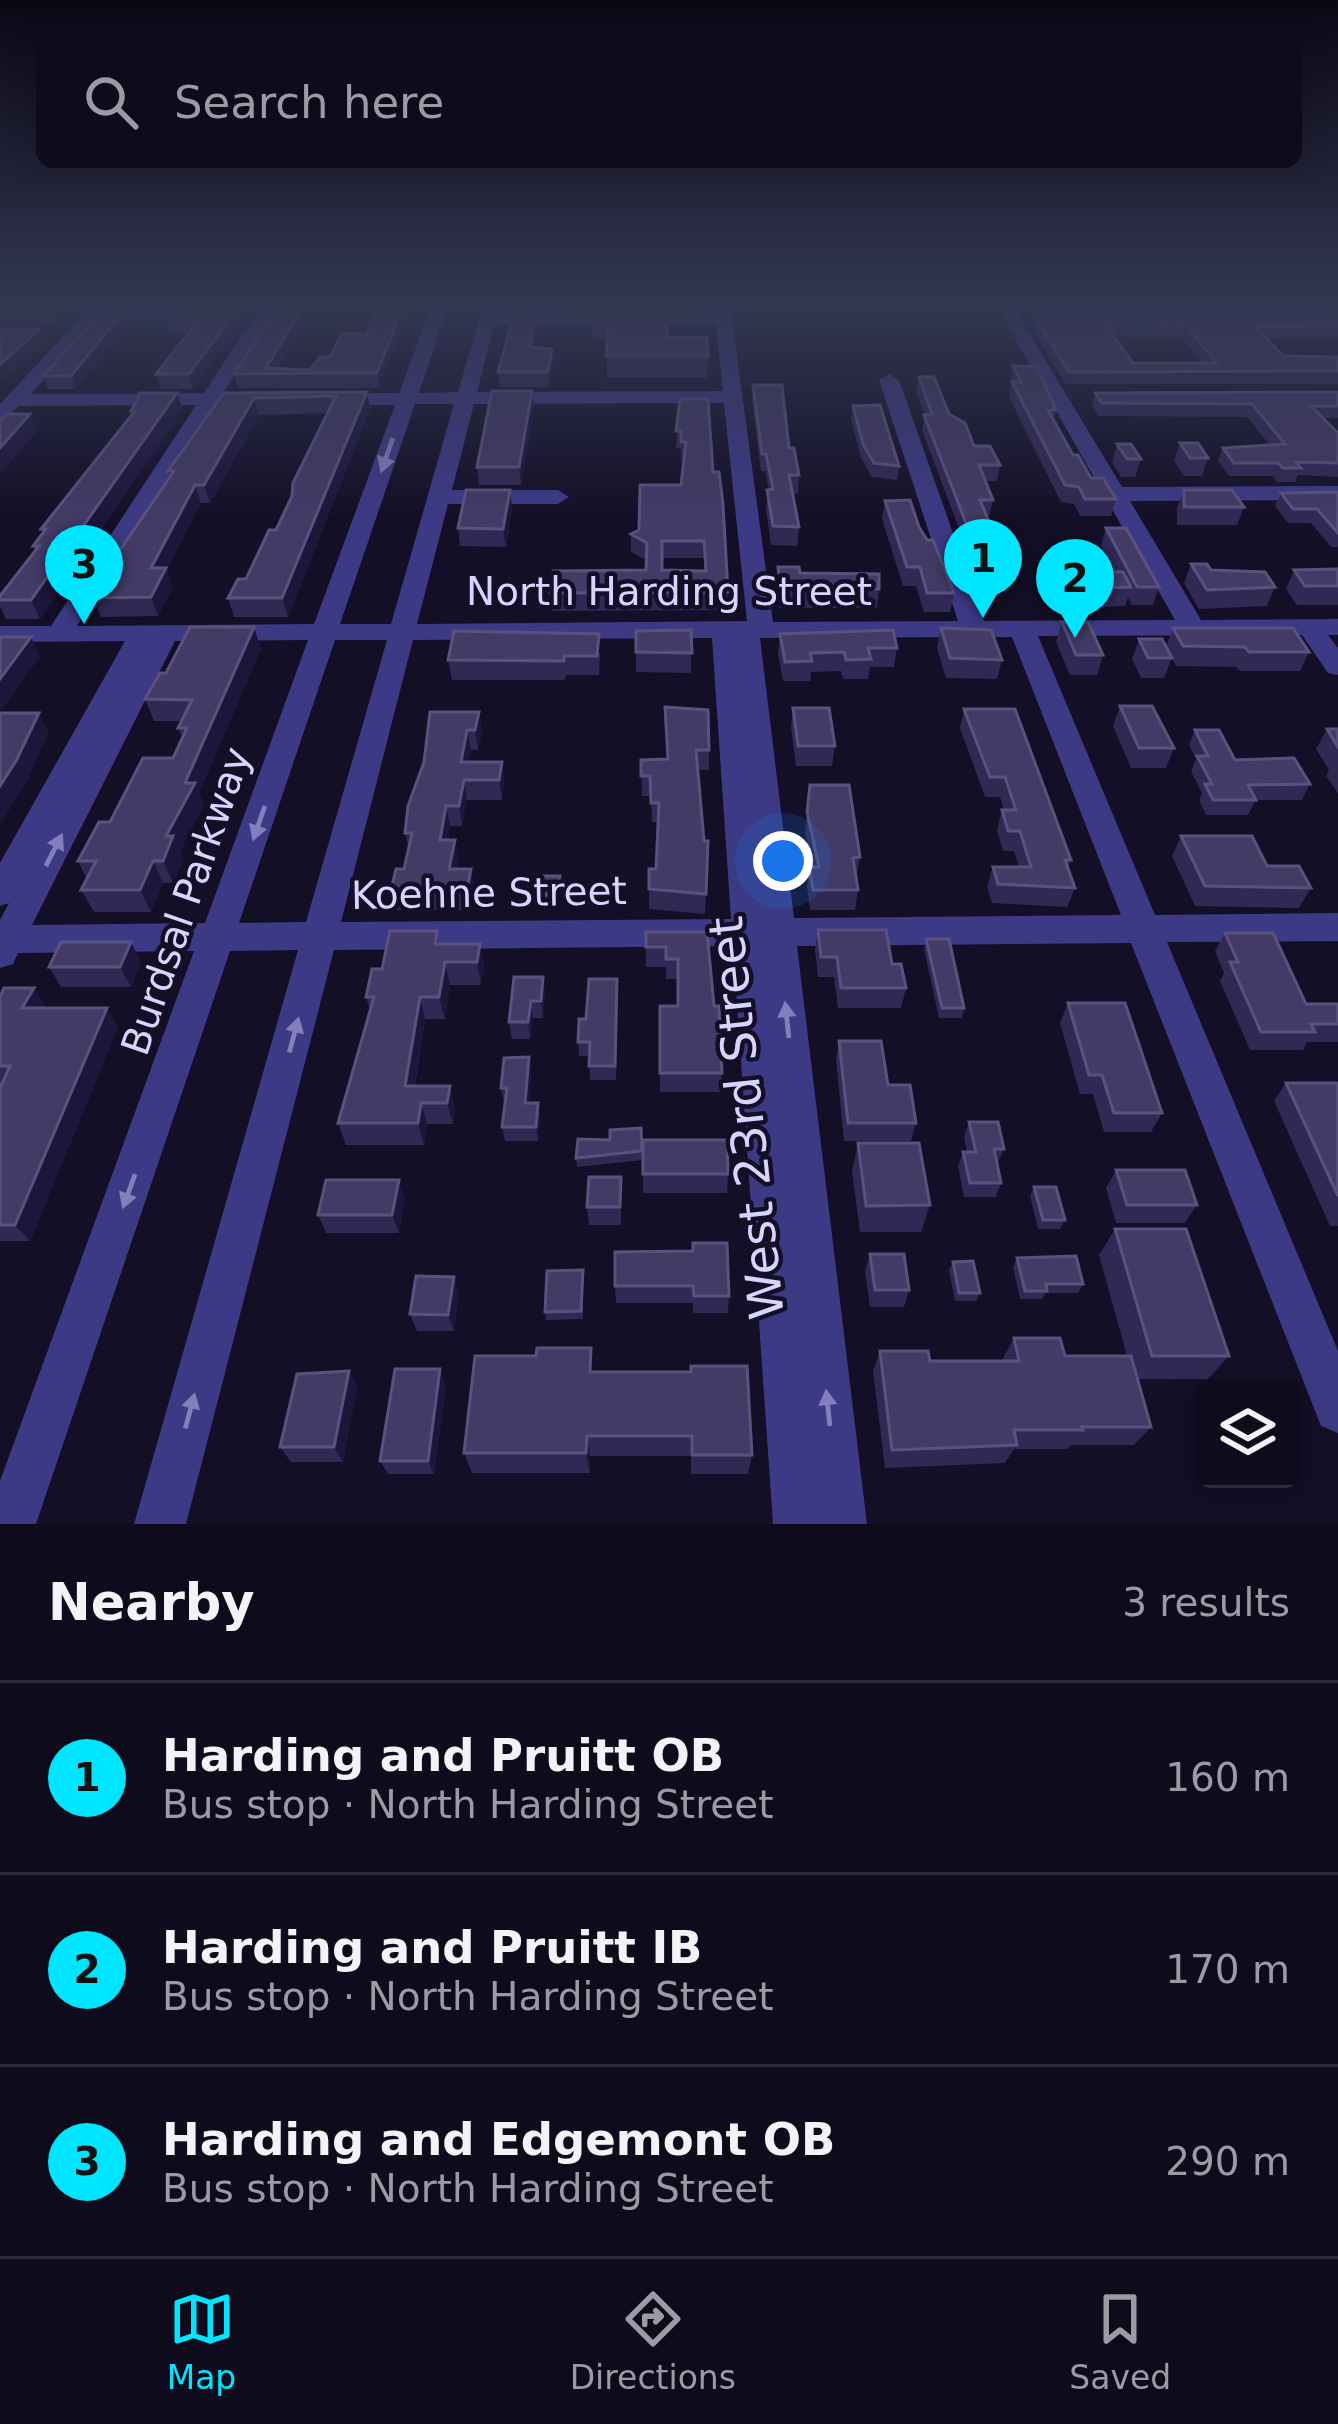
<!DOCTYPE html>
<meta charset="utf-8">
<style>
:root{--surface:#0e0b1c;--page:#171425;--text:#f1f3f6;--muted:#9b9ba3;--line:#2e2b3b;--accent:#00e5ff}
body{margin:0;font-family:"DejaVu Sans",sans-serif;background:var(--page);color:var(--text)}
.controls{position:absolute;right:36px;bottom:36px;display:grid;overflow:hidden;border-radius:18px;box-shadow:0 6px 30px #0003}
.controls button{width:108px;height:108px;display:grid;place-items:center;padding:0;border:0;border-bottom:3px solid var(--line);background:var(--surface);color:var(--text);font:60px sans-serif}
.you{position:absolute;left:783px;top:861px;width:42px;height:42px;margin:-30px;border:9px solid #fff;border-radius:50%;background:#1a73e8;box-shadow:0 0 0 18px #1a73e833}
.badge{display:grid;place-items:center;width:78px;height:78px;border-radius:50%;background:var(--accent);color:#111;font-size:39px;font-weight:700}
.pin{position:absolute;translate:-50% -99px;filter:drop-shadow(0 3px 6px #0008)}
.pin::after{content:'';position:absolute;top:63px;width:42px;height:36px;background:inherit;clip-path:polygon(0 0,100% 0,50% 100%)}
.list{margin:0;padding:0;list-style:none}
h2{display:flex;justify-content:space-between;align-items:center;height:156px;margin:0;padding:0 48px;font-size:51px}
h2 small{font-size:39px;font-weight:400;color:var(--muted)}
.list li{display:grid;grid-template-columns:78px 1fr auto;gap:36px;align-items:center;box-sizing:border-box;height:192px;padding:0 48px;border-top:3px solid var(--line)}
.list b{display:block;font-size:45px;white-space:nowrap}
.list p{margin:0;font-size:39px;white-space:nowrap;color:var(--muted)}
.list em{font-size:39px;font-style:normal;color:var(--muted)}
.icon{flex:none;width:66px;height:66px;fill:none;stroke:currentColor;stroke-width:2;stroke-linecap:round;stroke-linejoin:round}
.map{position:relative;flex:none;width:1338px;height:1524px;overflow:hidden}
.search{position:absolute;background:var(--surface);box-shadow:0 6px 30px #0003;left:36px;right:36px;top:36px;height:132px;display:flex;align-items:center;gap:30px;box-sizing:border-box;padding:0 42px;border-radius:18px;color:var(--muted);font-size:45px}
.sheet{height:732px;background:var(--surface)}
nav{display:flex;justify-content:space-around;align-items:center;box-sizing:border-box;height:168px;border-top:3px solid var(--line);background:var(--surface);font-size:33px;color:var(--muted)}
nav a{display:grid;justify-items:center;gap:6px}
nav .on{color:var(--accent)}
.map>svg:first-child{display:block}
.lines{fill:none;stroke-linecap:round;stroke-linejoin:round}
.minor{fill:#3d3a85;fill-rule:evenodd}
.wall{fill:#312854;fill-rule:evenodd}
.shaded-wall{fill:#1d163a}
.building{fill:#433a66;stroke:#5a527e;stroke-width:3;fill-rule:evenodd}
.oneway{fill:#837fbc}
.labels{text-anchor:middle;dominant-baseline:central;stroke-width:9;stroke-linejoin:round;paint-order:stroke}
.street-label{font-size:39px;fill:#d9d4ff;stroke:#130f26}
.near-street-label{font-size:48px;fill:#d9d4ff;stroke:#130f26}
</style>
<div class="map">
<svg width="1338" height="1524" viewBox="0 0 1338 1524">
<rect width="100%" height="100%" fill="#130f26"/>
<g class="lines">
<path class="minor" d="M93,305H110L31,394L204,393L262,305H278L223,393H259L269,399L259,405H216L77,626L314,624L395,405H331L321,399L331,393H399L432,305H448L419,393L458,392L483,305H499L497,315H715L714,305H730L773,622L958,621L879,380L889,374L899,380L984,621L1175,620L996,305H1012L1122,487L1338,486V500L1130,501L1201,620L1338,619V635H1328L1338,648V675L1328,673L1302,635L1038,636L1155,915L1338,913V941L1167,942L1338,1351V1433L1321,1426L1131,943L797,946L867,1524H773L733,946L334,950L186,1524H134L298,950L230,951L36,1524H0V1481L194,951L18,953L13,964L0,968V920L9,903L0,906V863L125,641L0,642V626H51L196,405L20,406L0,422V404ZM494,325H716L723,391L477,392ZM724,403L747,621L417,624L448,504H558L569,497L558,490H452L474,404ZM415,404H454L391,624H340ZM974,637H1012L1121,915L794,918L760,638ZM712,638L731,919L341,922L413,640ZM308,640L205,923L32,925L175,641ZM335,640H387L306,922L239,923Z"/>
</g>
<path class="wall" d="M6,305H79L59,325H1L0,310Z
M109,305H176L169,314L253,305L193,389H161L156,374L188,334L169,333L165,319L167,317L132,319L76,389H48L43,376Z
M279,305H315L277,369L310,370L367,334L374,313H354L352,305H411L379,388H238L234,374Z
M516,305H550L548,310H517Z
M596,305H662L667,337L708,356L707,378H607V340H592L591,319Z
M1017,305H1338V309H1020Z
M536,315L537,329L534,347L552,349L554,363L549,387H500L498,372Z
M1338,315V338L1267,339L1283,356L1338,357V384H1066L1032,328L1035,317ZM1115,337L1182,338L1203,363H1133Z
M1013,366L1056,410L1054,420L1073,455L1091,478L1116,499L1111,516H1080L1074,504L1061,502L1009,397Z
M919,377L974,446L1000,465L997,481H985L993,500L989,516H987L997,541L993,558H970L922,430L925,415L916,392Z
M753,385L789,448L799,475L798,493L793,494L799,527L797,546L771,545L766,508L769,490L765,471H761L752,402Z
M532,391L534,408L521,485H479L477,467Z
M367,392L370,409L288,617H234L228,598L246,579L276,530L327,413L259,415L210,503H201L167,569L173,587L158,616L101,617L93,598L103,582L101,578L170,477L168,471L224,393Z
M1338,392V418H1324L1338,433V477L1298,475L1295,482H1277L1273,476H1229L1218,461L1223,448L1270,445L1247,417L1098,416L1092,405L1095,393Z
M680,399L713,472L728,592L727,610L552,611L550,593L646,570V560L631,552V534L639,530L681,485L684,459H681V448H676ZM662,558H704V571L662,570Z
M853,406L899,466L897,480L872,477L861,458L851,419Z
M183,410L40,619H6L0,606V596L35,551L33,546L42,533L41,529L132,414L131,411Z
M1180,443L1208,458L1202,476H1184L1174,461Z
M1117,444L1141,459L1135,477H1121L1112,462Z
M1184,490L1244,507L1237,525H1177V508Z
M1338,492V547H1331L1311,523H1288L1275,506L1281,493Z
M885,501L919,527L954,593L950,612H924L916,586H903L882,519Z
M512,508L506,547L460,546L458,528Z
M1106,528L1159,587L1153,605H1132L1128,597L1125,606L1076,608L1069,591L1074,572H1115L1101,545Z
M1191,564L1275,587L1267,606L1199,609L1184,583Z
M778,567L800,573L879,589L877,608H779L776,586Z
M1338,569V605H1297L1286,589L1294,570Z
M1062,622L1103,655L1097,675H1070L1056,642Z
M941,628L1002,660L997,679L946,678L937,648Z
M1173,628L1309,652L1300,671H1240L1236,667L1176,666L1166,647Z
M691,630V673L636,672V631Z
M780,634L897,648L894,667H870L868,679H843L841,671L811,672L810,681H783L778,654Z
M1139,639L1172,658L1164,678H1141L1132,659Z
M261,649L199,793L204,805L180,851L183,858L173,883H163L151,912H94L81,890L87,879L78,861L173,758L182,737L178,728L182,721H154L145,699L166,673Z
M600,653L599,675H566L565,680H452L448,660Z
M1120,706L1174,748L1166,768H1131L1113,726Z
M665,707L709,750V770H698L704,841H708L705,914L649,909V869H656L658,822H652L651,796H642L641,760L667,759Z
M793,708L835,746L832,766H796L791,728Z
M964,709L1071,860L1068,868L1075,888L1067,907L992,903L987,887L993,867H1019L1014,851H1003L997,830L1002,810H1004L1000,797H985L960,728Z
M479,712L482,732L478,750H471L468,762H502L504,782L502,800H467L462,826H450L448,840L459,860L457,869L475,889L471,910H396L391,890L404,869L409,849L405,833Z
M1327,729H1338V793L1326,776L1329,770L1316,749Z
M1195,730L1235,760L1310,784L1302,800H1256L1248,815H1206L1199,800L1202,793L1191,771L1196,759L1189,745Z
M810,785L860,857L856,878L858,890L855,910H810L807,887L809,867H812L805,832Z
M1181,836L1267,866L1311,888L1299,908L1195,906L1172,856Z
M561,886L559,905H534L532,895Z
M818,930L906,988L901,1008H838L834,977H818L815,950Z
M646,932H707L722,1073L721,1092H660V1006H678L677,979H666V967H646Z
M1225,933L1306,1004H1338V1042H1307L1303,1050H1250L1220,981L1224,973L1215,951Z
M926,939L964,1008L962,1018H939L924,949Z
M440,944H480L484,967L481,985H450L445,1019H425L415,1086L455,1107L453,1124H427L424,1145H346L338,1123L370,1010L366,997L382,969Z
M141,962L131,987H61L49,967Z
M543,977L545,994L543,1018H533L530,1039H512L509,1022Z
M34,988L45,1006L44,1008H107L118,1027L30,1241H0V997Z
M618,993L616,1080H590L589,1056H579L578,1042L586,1019Z
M1068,1003L1162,1113L1151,1132H1104L1093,1094H1080L1060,1023Z
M839,1041L888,1085L916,1123L911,1141H844L836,1060Z
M529,1057L531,1072L529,1103H538L540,1117L538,1141H505L502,1127L505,1102H504L501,1088Z
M1286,1083H1338V1226H1330L1274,1101Z
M969,1122L1004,1149L997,1164L1001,1183L996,1197H964L958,1166L963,1152H967L964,1137Z
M858,1143L930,1205L921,1232H860L852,1171Z
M642,1151L643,1160L577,1167L576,1158Z
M1116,1170L1197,1205L1185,1223H1116L1106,1188Z
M643,1174H728L727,1193H643Z
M621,1177V1225H589L587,1207Z
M1034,1187L1065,1220L1060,1229H1038L1030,1196Z
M405,1198L399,1233H326L318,1215Z
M1115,1229L1229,1356L1208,1379H1137L1151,1427L1134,1445H1071L1068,1449H1014L1005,1463L885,1468L873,1371L880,1351L930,1361H1003V1358L1014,1338L1065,1356H1127L1099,1255Z
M693,1251L729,1296L728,1313H693V1303H616L615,1286Z
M870,1254L909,1290L904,1307H870L865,1271Z
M1017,1258L1083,1284L1078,1293H1046L1042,1299H1020L1013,1267Z
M953,1262L980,1293L976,1301H955L949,1270Z
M583,1270V1319L546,1320L545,1312Z
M454,1277L459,1294L454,1331H417L410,1314Z
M349,1371L357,1386L343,1462H291L280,1447Z
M594,1372L752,1455L748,1474H691V1456H590V1473H472L464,1453Z
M446,1385L434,1474H388L380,1461Z"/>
<path class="shaded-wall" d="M63,305H79L59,325L55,313Z
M164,305H176L167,317Z
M241,305H253L193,389L189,374Z
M304,305H315L274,374L266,368Z
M404,305H411L379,388L377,373Z
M128,306L132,319L76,389L71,376Z
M536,315L537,329L531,362L530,347Z
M39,329L44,344L0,386V365Z
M552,349L554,363L549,387L548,372Z
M532,391L534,408L521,485L519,467Z
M367,392L370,409L288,617L282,598Z
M177,393L183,410L40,619L31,600Z
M254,398L259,415L210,503L204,485Z
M30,414L37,431L0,474V448Z
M195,485L201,503L167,569L173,587L158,616L151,597V568Z
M510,490L512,508L506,547L503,529Z
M254,627L261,649L199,793L204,805L180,851L183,858L173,883L163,861L166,836L185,783Z
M31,637L40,657L0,712V679Z
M479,712L482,732L478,750L475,730Z
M39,713L49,732L27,781L0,825V786Z
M467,730L471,750L465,782L461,762Z
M502,762L504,782L502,800L499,780Z
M464,780L467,800L462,826L459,806Z
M446,806L450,826L444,860L440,840Z
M455,840L459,860L453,889L449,869Z
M153,861L163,883L151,912L140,890Z
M471,869L475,889L471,910L467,890Z
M131,942L141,962L131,987L120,967Z
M480,944L484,967L481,985L477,962Z
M445,962L450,985L445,1019L439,997Z
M543,977L545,994L543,1018L541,1001Z
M34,988L45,1006L34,1027L22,1008Z
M420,997L425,1019L411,1107L405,1086Z
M531,1001L533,1018L530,1039L528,1022Z
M107,1008L118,1027L30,1241L15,1225Z
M529,1057L531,1072L528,1117L525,1103Z
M450,1086L455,1107L453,1124L447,1103Z
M421,1103L427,1124L424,1145L418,1123Z
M538,1103L540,1117L538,1141L536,1127Z
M399,1180L405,1198L399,1233L392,1215Z
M454,1277L459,1294L454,1331L448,1315Z
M440,1369L446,1385L434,1474L428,1461Z
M349,1371L357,1386L343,1462L334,1447Z
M587,1436L590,1456V1473L586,1453Z"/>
<path class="building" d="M6,305H63L55,313H0V310Z
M109,305H151L128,306L71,376H43Z
M177,305H241L189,374H156L198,321L165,319Z
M279,305H304L266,368L310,370L320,357H330L342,334H367L377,305H404L377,373L234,374Z
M593,309H667V337H707L708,356H606L609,319H591Z
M514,315H536L530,347L552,349L548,372H498Z
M1338,315V326L1256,327L1283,356L1338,357V371L1069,372L1035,317ZM1106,325L1186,326L1217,363H1133Z
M4,329H39L0,365V332Z
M1013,366H1036L1056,410H1048L1073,455H1078L1091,478H1103L1116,499H1085L1079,487L1065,485L1012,382H1021Z
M919,377H934L949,414L965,423L974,446H990L1000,465H979L993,500H980L997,541H973L924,415L932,414Z
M753,385H782L789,448H794L799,475H789L799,527L773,526L767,490L773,489L766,454H762Z
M492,391H532L519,467H477Z
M367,392L282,598H228L238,579H246L269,530H276L292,496L293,483L336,396L254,398L204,485H195L151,568H166L151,597L93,598L106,578H101L174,471H168L224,393Z
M1338,392V406H1311L1338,433V463L1296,462L1301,468H1283L1278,463H1234L1223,448L1285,444L1252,404L1102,403L1095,393Z
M140,393H177L31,600H0V596L39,546H33L46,529H41L135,411H131Z
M680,399H708L713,472H719L723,504L728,592L550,593L553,571L646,570L647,543L631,534L639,530L640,485H681L686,442H681V431H676ZM662,541H704L706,571L662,570Z
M880,405L899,466L874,463L863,444L853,406Z
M7,414H30L0,448V421Z
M1180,443H1198L1208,458H1190Z
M1117,444H1131L1141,459H1127Z
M466,490H510L503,529L458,528Z
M1184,490H1232L1244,507H1184Z
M1338,492V533L1317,509H1293L1281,493Z
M910,500L919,527L927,540H933L954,593H927L920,567H907L885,501Z
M1106,528H1126L1159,587H1137Z
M1191,564H1207L1211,570L1265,572L1275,587L1207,590Z
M778,567H799L800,573L879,574V589H780Z
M1338,569V586H1305L1294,570Z
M1074,572H1123L1131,587L1082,589Z
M1062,622H1088L1103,655H1076Z
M190,627H254L185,783H195L166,836H173L163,861H153L140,890H81L96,861H78L99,822H110L143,758H173L187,728H178L192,700L145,699L160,673H166Z
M941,628L991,630L1002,660L950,658Z
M1173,628H1293L1309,652H1249L1245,647L1183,646Z
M691,630L692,653L636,652V631Z
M893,630L897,648H868L871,659L846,660L844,652L810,653L812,661L785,662L780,634Z
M454,631L599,634L597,656H564V661L448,660Z
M0,637H31L0,679Z
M1139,639H1162L1172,658H1148Z
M1120,706H1152L1174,748H1139Z
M665,707L708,710L709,750H696L704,841H708L706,894L649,889V869H656L659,803H651L650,776H641V760L668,759Z
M793,708H829L835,746H798Z
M964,709H1015L1071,860H1065L1075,888L998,884L993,867H1031L1020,831H1008L1002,810H1016L1005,777H990Z
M430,712H479L475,730H467L461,762H502L499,780H464L459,806H446L440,840H455L449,869H471L467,890H391L396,869H404L412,833H405L408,806L424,762Z
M0,713H39L16,761L0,786Z
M1327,729H1338V747Z
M1195,730H1219L1235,760L1294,758L1310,784L1248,785L1256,800H1213L1205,784H1212L1197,756H1208Z
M810,785H849L860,857L853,858L858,890H813L809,867H819L807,812Z
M1181,836H1252L1267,866H1299L1311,888L1205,886Z
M535,876H560L558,895H532Z
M818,930H886L892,964H901L906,988H841L837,957H821Z
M390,931H437L435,944H480L477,962H445L439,997H420L405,1086H450L447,1103H421L418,1123H338L374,997H366L372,969H382Z
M646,932H707L714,1006H719L722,1073H660V1006H678V959H666V947H646Z
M1225,933H1273L1306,1004H1338V1024H1311L1315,1032H1261L1230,962H1238Z
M926,939H949L964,1008H942Z
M61,942H131L120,967H49Z
M514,977H543L541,1001H531L528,1022H509Z
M589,979H617L615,1066H589L590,1042H578L579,1019H586Z
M4,988H34L22,1008H107L15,1225H0V1088L10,1066H0V997Z
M1068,1003H1125L1162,1113H1114L1102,1075H1089Z
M839,1041H881L888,1085H910L916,1123H848Z
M529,1057L525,1103H538L536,1127H502L507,1088H501L504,1058Z
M1286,1083H1338V1196Z
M969,1122H998L1004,1149H994L1001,1183H970L963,1152H976Z
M641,1128L642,1151L576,1158L578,1139L610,1140V1130Z
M643,1140H727L728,1174H643Z
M858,1143H919L930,1205L866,1206Z
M1116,1170H1185L1197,1205H1127Z
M589,1177H621L620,1207H587Z
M326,1180H399L392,1215H318Z
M1034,1187H1056L1065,1220H1043Z
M1115,1229H1186L1229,1356H1152Z
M693,1243H727L729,1296H694L693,1286H615V1252L693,1251Z
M870,1254H904L909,1290H875Z
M1076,1256L1083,1284H1046L1047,1291H1025L1017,1258Z
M973,1261L980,1293H959L953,1262Z
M583,1270L581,1311L545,1312L547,1271Z
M416,1276L454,1277L448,1315L410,1314Z
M1014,1338H1060L1065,1356H1131L1151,1427H1082L1083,1430H1014L1017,1445L892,1450L880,1351H928L930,1361H1019Z
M537,1348H591L590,1372H691V1366H747L752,1455H692V1436H587L586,1453H464L475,1356H536Z
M395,1369H440L428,1461H380Z
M349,1371L334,1447H280L297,1374Z"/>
<defs><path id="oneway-solid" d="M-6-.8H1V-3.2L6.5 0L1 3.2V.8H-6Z" transform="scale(3)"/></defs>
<g class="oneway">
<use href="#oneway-solid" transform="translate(387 455) rotate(109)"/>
<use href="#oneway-solid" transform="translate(259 823) rotate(109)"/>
<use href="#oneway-solid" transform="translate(54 850) rotate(-63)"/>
<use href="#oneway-solid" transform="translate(787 1020) rotate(-96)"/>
<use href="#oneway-solid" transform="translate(294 1035) rotate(-75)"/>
<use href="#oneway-solid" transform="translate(129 1191) rotate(110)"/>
<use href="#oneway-solid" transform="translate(828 1408) rotate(-96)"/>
<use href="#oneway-solid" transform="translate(190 1411) rotate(-75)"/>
</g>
<linearGradient id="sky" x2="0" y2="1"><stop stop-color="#0a0815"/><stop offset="0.59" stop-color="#333752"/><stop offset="1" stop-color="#333752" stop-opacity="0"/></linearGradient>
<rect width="1338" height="518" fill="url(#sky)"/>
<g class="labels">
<g class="street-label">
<text x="669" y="591">North Harding Street</text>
<text transform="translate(489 893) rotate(-1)">Koehne Street</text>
<text transform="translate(186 901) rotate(-71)">Burdsal Parkway</text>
</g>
<g class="near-street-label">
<text transform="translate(746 1118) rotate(-96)">West 23rd Street</text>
</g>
</g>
</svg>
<div class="controls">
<button><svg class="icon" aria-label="layers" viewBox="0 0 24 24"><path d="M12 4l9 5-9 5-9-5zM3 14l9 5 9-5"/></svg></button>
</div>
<div class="you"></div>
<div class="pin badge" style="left:983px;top:618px">1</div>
<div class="pin badge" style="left:1075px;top:638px">2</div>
<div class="pin badge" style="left:84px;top:624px">3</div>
<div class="search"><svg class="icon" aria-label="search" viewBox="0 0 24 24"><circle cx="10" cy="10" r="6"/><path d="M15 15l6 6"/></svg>Search here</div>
</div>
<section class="sheet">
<h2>Nearby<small>3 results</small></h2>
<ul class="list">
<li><span class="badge">1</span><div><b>Harding and Pruitt OB</b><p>Bus stop · North Harding Street</p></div><em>160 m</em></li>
<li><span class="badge">2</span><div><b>Harding and Pruitt IB</b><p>Bus stop · North Harding Street</p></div><em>170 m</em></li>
<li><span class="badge">3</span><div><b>Harding and Edgemont OB</b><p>Bus stop · North Harding Street</p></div><em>290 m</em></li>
</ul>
</section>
<nav>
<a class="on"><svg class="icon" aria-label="map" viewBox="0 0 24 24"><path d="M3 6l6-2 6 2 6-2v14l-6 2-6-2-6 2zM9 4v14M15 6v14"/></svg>Map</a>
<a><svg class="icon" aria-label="directions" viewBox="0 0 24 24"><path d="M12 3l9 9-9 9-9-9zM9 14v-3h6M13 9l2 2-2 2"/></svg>Directions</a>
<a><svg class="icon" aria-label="saved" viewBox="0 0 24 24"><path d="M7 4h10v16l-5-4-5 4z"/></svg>Saved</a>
</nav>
